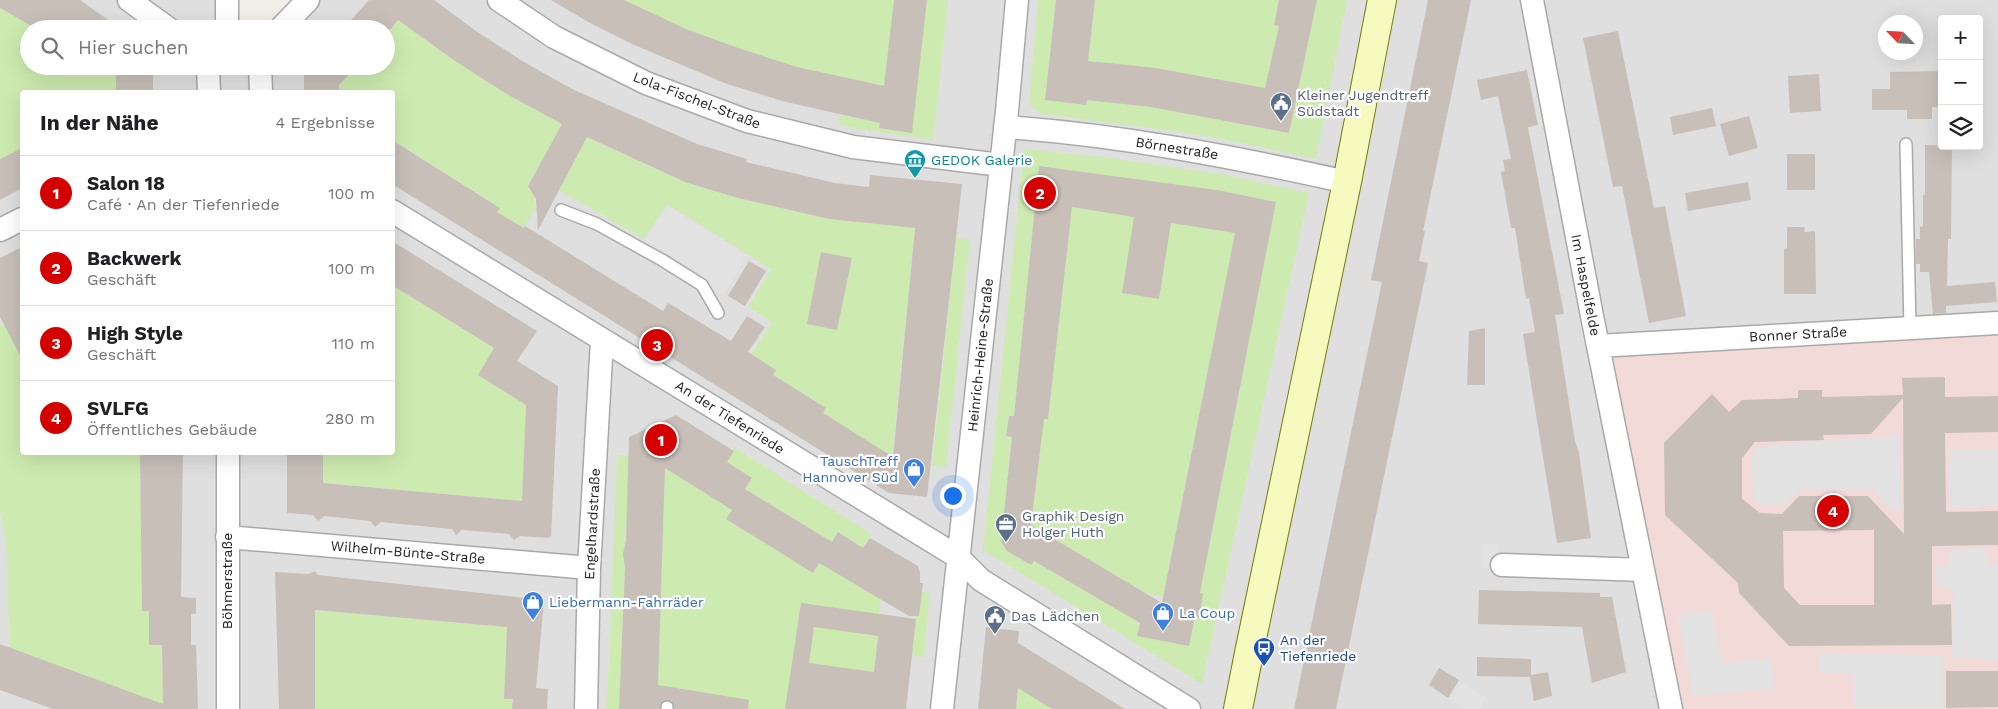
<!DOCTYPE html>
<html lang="de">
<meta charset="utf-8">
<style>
:root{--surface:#fff;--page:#f6f6f6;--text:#202124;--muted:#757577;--line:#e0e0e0;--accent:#d40000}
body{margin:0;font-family:"Work Sans",sans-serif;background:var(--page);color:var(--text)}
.controls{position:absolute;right:15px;top:15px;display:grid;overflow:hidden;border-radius:5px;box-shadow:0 5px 20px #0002}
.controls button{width:45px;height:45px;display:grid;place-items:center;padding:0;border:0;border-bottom:1px solid var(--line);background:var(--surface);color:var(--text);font:25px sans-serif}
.compass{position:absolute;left:1878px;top:15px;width:45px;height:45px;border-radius:50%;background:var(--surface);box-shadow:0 5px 20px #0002;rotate:295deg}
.you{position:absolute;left:952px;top:495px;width:18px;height:18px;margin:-12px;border:4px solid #fff;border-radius:50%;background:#1a73e8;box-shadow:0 0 0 8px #1a73e833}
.badge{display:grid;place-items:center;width:32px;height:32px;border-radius:50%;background:var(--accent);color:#fff;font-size:16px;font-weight:700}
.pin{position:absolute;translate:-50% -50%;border:2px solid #fff;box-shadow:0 1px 5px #0006}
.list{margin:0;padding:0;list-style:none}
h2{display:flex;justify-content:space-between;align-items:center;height:65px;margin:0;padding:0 20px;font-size:21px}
h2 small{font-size:16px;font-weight:400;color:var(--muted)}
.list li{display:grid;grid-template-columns:32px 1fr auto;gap:15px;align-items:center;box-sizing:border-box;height:75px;padding:0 20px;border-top:1px solid var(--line)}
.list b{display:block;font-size:19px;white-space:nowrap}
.list p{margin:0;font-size:16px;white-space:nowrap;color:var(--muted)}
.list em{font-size:16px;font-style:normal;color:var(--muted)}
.icon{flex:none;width:28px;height:28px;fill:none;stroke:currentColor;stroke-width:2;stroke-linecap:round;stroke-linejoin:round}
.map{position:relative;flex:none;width:1998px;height:709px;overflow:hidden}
.search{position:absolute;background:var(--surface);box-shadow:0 5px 20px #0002;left:20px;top:20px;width:375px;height:55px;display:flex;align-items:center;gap:12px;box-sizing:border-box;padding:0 18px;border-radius:28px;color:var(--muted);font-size:19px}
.panel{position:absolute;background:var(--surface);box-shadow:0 5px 20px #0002;left:20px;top:90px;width:375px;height:365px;border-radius:5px}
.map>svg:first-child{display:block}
.residential{fill:#e0dfdf;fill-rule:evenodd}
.commercial{fill:#f2dad9}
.grass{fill:#cdebb0;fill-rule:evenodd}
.parking{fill:#e2e2e2}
.building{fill:#c7bfb8;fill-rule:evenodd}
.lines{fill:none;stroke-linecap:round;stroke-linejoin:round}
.lane-casing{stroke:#a9a9a9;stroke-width:14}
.street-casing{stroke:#a9a9a9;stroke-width:25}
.secondary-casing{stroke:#707d05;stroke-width:30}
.lane{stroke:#fff;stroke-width:11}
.street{stroke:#fff;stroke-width:22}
.secondary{stroke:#f7fabf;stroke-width:28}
.labels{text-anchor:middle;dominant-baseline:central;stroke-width:4.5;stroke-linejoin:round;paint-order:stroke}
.service-label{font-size:14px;fill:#4e5e75;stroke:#fff;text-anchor:start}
.street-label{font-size:14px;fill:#222;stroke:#fff}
.culture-label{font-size:14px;fill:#0d838f;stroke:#fff;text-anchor:start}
.shop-label{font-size:14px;fill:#366cbe;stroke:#fff;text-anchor:start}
.transit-label{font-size:14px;fill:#164399;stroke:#fff;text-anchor:start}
</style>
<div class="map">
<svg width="1998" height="709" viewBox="0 0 1998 709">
<rect width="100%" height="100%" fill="#f2efe9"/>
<path class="residential" d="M0,0H227V29H29V66H386V29H280L308,0H1998V323L1671,709H0ZM1942,19H1979V146H1942ZM1886,22H1916V52H1886ZM22,92H392V452H22Z"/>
<path class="commercial" d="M1998,323V709H1671L1598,346Z"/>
<path class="grass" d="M624,0H894L884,86C856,80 827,75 798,68C741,53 677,27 624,0Z
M927,0H948L933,140L853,128L839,124L840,115L880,123Z
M1038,0H1056L1045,100L1086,105L1087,100L1151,107L1289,133L1317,0H1347L1316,159L1217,138L1173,131L1041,114L1031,107L1029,100Z
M1095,0H1279L1274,24L1279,26L1265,88L1156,68L1084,61L1091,38Z
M0,8L37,29H29V66H111L116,69V92H22V148L0,159Z
M398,20L455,61L505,93L600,144L685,182L738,198L829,219L889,225L916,217L892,457L823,413L826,408L773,375L751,354L772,322L748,307L771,269L667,204L644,239L559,190L576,159L550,145L528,186L533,193L536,207L524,228L497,212L499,207L393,140L392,92H339V85L357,66H386V35Z
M1024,149L1103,157L1221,174L1309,193L1202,684L983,550ZM1039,166L1217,190L1276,202L1200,593L1203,594L1199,617H1195L1189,646L1137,636L1140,623L1034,561L1031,565L1007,551L1002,543L1011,437L1006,436L1009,416H1014Z
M1072,207L1235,233L1163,597L1145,593L1031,525L1044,419H1048Z
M956,238L970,240L946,467L932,466Z
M393,285L498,351L488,358L478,375L526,405L522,501L318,482L319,455H323V453L392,452Z
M18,316L22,324V341L16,345L22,359V452L143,453V455L140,456L142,611H149V645H162L163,707L9,648L7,550L0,510V323L2,326Z
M735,448L871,534L863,548L838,532L832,542L745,489L752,478L727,462Z
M617,455L629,456L626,540L623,554L625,570L619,709H606L609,663Z
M665,461L696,488L732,510L726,519L812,572L819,563L855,584L882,587L870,709H657Z
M922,592L930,593L924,657L912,656L916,616H919Z
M311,610L507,627L504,698L513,699L512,709H315V635Z
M1015,674L1052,709H1016L1018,693Z"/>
<path class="parking" d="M215,66H245L246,92H215Z
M668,206L747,256L723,295L697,278L700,273L645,240Z
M1899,436L1901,510L1888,507L1873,490L1800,489L1787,504L1762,505L1753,500L1752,459L1754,448L1824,440Z
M1998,449V506L1949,508V450Z
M1481,544H1498V568H1481Z
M1986,548L1987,565L1998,564V659L1952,658L1953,587L1935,586V566H1948L1950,549Z
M1712,611L1722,663L1770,658L1775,688L1693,696L1678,616Z
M1818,653L1943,655V708H1854V673L1819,674Z
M1460,682L1487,698L1480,709H1467L1450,699Z"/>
<path class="building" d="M0,0H80L121,29H37L0,8Z
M369,0H434L476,31L524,62L572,89L697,144L747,159L746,162L835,183L869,187L870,175L962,184L927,497L889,493L392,184V140L500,208L497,212L524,228L525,226L663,311L668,303L731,341L747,316L765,327L748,352L776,370L773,375L826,408L823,413L893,457L915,228L829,219L738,198L685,182L587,137L538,230L536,199L528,186L562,124L505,93L455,61L398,20L391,29H343Z
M551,0H624L686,29L738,48L797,67L884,86L894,0H927L912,133L879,128L880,123L786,102L727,84L632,44L592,24Z
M1056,0H1095L1088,61L1156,68L1265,88L1279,26L1274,25L1279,0H1317L1289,133L1151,107L1087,100L1086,105L1045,100Z
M1428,0H1471L1423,231H1425L1419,261L1428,263L1336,709H1294L1382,282L1371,280Z
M1618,31L1654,208L1665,206L1686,316L1649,323L1622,186L1613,187L1583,38Z
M116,66H153V92H116Z
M304,66H357L339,85V92H304Z
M1527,70L1538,125L1528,127L1564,314L1555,315L1575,441L1579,453L1591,538L1557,543L1523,334L1535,332L1529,298L1526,299L1515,228H1511L1501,172L1505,171L1503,160L1511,159L1498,96L1481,100L1477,80Z
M1942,71V107H1932V119H1907V110H1872V89H1890V72Z
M1819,74L1821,111L1790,113L1788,76Z
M1712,108L1716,126L1673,135L1670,117Z
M1749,116L1758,148L1729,156L1720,124Z
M1925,145L1952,146L1951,239H1948L1947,286L1995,282L1997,302L1946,306V313L1933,314L1929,272H1920V264H1916V239H1920V227L1923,226V195H1925Z
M22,148V188L0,200V159Z
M1787,154H1815V190H1787Z
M1039,166L1217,190L1276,202L1200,593L1203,594L1199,618L1195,617L1189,646L1137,636L1140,623L1034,561L1031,565L1007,551L1001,542L1012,437L1006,436L1009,416H1014ZM1072,207L1134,217L1122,293L1159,299L1171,223L1235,233L1162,603L1031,525L1044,419H1048Z
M1748,182L1751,200L1688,211L1685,193Z
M1787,227H1805L1804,232L1815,231L1816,294H1784V249L1787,248Z
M392,241L537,331L517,361L558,386L551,538L549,536V538L520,536L514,540L509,534L462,530L456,535L452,529L381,522L375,527L370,521L325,516L318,521L313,515L287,513V452H323V483L522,501L526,405L478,375L494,348L392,285Z
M22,247V359L0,317V258Z
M821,252L852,258L837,330L807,324Z
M749,261L766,271L745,306L728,296Z
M1485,328V385H1467L1469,331Z
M1945,377V397L1998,396V432L1945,433L1946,512L1998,511V545L1932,546V605L1951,604L1952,645L1789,646L1739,593L1738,583L1665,515L1664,443L1712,394L1729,412L1742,400L1798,398V390H1822V397L1903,395L1902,378ZM1903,398L1904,534L1868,496H1799L1782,514L1760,513L1742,499V458L1755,442L1824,440L1823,435L1871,434ZM1874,530V605H1800L1784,588L1783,531Z
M676,415L734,451L727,462L752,478L745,489L832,542L838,532L863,548L870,538L918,566L920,572V583H923L919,616H909L819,563L813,573L726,519L732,510L665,468L658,685L749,700L748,709H674L673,703L667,700L661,703L660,709H619L625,568L623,554L626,540L629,437Z
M143,452H183L181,597L196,598V614H191V645H196L198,709H53L0,690V644L163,704L162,645H149V611H142L140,455H143Z
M315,571L318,575L544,600L536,688L548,689L547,709H512L513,699H504L507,627L315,610V709H279L275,572L309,574Z
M1479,590L1600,593V597H1612L1626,672L1592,683L1582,627L1478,624Z
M801,603L916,619L906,709H785ZM814,627L878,636L874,672L809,663Z
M986,627L1019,631L1018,643L1125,709H1052L1018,688L1016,709H978Z
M1477,657L1531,659V675L1548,672L1552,696L1534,701L1530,677L1477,676Z
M1439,668L1459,680L1448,698L1429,685Z
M1946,671H1998V707L1946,708Z"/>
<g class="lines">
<g class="lane-casing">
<path id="lane" d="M1906,144L1910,328
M561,210L597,224L662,260L702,285L718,313
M667,709V707"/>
</g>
<g class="street-casing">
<path id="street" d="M129,0L169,29
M227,0V29
M499,0L554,37L646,83L747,121L853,147L1001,165
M1532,0L1592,316L1671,709
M280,29L308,0
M208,66L209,92
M260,66L261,92
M1005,127C1121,135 1234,157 1347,182
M392,211L958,557L981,580L1189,709
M0,230L22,219
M1598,346L1998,323
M228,452V709
M227,537L589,568
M1502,565L1643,570
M586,709L589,568L602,340
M942,709L1007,111L1017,0"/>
</g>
<g class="secondary-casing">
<path id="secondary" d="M1238,709L1249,653L1347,182L1382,0"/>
</g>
<use href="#lane" class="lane"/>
<use href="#street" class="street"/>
<use href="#secondary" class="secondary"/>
</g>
<defs>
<g id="civic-pin" transform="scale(1.125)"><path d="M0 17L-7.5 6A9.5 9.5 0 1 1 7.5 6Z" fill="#5c6f8a" stroke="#fff"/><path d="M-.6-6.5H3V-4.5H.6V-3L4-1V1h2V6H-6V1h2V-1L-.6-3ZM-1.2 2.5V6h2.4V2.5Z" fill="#fff"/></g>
<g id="museum-pin" transform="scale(1.125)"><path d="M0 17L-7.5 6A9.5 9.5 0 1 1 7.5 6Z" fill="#0f9aa8" stroke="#fff"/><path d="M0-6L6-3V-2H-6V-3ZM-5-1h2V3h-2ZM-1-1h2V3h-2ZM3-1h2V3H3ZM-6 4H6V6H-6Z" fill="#fff"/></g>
<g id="shop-pin" transform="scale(1.125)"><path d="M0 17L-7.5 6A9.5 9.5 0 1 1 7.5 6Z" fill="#3f7fe0" stroke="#fff"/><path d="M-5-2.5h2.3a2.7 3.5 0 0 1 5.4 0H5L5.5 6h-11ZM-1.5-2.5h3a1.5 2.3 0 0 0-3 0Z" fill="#fff"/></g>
<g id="office-pin" transform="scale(1.125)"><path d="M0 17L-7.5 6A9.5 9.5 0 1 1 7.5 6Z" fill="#5c6f8a" stroke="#fff"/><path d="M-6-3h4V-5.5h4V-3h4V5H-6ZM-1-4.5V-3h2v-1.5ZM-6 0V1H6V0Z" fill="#fff"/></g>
<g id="bus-pin" transform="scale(1.125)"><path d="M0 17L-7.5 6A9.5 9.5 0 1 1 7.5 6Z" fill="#1a4fb4" stroke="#fff"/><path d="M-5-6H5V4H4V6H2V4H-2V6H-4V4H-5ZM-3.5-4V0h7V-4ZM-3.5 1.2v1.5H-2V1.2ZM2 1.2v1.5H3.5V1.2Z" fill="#fff"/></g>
</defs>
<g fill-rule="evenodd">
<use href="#civic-pin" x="1281" y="103"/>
<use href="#museum-pin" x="915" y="160"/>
<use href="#shop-pin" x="914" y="469"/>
<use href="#office-pin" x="1006" y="524"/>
<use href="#shop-pin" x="533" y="602"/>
<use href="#shop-pin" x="1163" y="613"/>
<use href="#civic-pin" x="995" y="616"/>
<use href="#bus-pin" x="1264" y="648"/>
</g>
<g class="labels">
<g class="service-label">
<text x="1297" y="95">Kleiner Jugendtreff<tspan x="1297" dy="16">Südstadt</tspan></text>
<text x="1022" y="516">Graphik Design<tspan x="1022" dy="16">Holger Huth</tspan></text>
<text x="1011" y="616">Das Lädchen</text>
</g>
<g class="street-label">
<text transform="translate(697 100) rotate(21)">Lola-Fischel-Straße</text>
<text transform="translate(1177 148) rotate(9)">Börnestraße</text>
<text transform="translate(1586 285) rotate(79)">Im Haspelfelde</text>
<text transform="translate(1798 334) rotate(-3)">Bonner Straße</text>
<text transform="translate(980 355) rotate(-84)">Heinrich-Heine-Straße</text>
<text transform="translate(730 417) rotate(32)">An der Tiefenriede</text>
<text transform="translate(592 524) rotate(-87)">Engelhardstraße</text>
<text transform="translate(408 552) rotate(5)">Wilhelm-Bünte-Straße</text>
<text transform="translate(227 581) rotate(-90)">Böhmerstraße</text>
</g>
<g class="culture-label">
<text x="931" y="160">GEDOK Galerie</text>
</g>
<g class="shop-label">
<text x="898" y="461" text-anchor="end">TauschTreff<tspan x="898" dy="16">Hannover Süd</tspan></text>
<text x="549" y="602">Liebermann-Fahrräder</text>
<text x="1179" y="613">La Coup</text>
</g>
<g class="transit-label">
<text x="1280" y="640">An der<tspan x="1280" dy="16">Tiefenriede</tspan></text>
</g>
</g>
</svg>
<div class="controls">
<button>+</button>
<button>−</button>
<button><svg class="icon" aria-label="layers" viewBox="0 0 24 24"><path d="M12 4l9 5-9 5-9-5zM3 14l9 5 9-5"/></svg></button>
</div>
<svg class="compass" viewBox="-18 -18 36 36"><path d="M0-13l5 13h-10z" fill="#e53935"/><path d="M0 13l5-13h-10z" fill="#757577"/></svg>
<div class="you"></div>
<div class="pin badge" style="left:661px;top:440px">1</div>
<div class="pin badge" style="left:1040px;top:193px">2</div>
<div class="pin badge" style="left:657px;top:345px">3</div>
<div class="pin badge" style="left:1833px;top:511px">4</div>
<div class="search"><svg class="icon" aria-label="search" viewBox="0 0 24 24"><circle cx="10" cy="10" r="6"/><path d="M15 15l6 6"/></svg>Hier suchen</div>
<section class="panel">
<h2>In der Nähe<small>4 Ergebnisse</small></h2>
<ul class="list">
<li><span class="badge">1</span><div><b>Salon 18</b><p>Café · An der Tiefenriede</p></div><em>100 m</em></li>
<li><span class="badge">2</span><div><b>Backwerk</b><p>Geschäft</p></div><em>100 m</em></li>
<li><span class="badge">3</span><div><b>High Style</b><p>Geschäft</p></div><em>110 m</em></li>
<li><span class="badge">4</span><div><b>SVLFG</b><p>Öffentliches Gebäude</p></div><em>280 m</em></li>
</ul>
</section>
</div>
